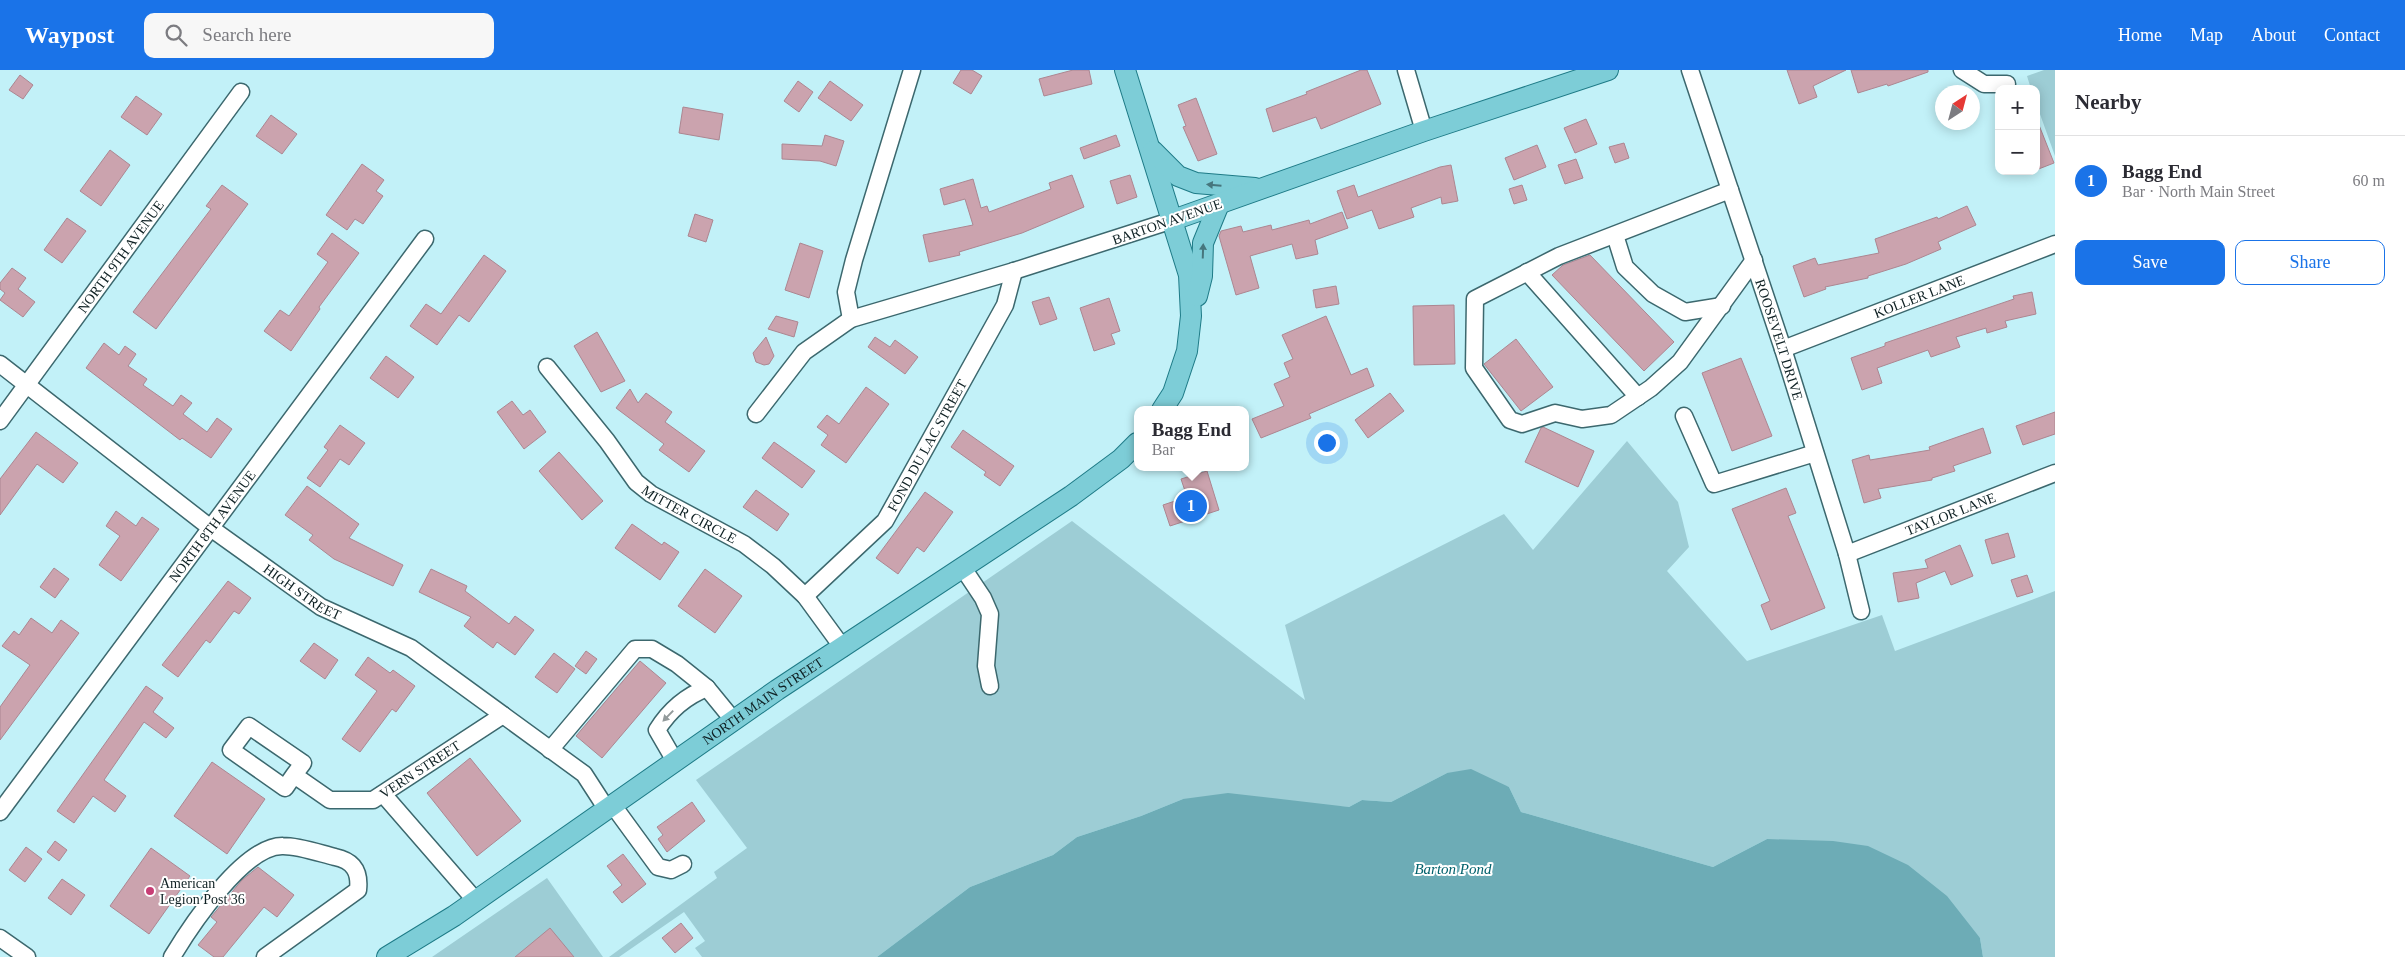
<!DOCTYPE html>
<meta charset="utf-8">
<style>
:root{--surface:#fff;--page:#f7f7f7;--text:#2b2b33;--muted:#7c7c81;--line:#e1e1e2;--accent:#1a73e8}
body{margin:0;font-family:Georgia,serif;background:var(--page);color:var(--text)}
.controls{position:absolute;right:15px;top:15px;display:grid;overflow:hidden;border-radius:10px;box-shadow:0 2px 12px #0003}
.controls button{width:45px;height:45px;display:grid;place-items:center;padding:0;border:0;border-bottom:1px solid var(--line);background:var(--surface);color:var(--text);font:25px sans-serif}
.compass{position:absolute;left:1935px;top:15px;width:45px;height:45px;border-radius:50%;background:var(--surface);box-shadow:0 2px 12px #0003;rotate:36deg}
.you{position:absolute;left:1326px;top:372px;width:18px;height:18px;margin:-12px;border:4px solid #fff;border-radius:50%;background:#1a73e8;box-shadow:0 0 0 8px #1a73e833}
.badge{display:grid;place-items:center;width:32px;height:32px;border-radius:50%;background:var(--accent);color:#fff;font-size:16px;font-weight:700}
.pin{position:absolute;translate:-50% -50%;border:2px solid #fff;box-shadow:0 1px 5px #0006}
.popup{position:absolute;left:1134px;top:336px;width:115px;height:65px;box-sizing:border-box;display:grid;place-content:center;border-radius:10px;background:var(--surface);filter:drop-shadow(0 1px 4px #0005);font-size:16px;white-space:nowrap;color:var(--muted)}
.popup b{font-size:19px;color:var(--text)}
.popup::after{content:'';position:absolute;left:50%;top:100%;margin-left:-10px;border:10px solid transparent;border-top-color:var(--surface)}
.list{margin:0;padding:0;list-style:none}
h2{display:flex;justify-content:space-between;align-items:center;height:65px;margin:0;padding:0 20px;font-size:21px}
h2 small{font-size:16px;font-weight:400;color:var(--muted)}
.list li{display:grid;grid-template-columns:32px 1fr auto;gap:15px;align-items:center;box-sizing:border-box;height:90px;padding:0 20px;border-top:1px solid var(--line)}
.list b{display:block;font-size:19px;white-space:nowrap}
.list p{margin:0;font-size:16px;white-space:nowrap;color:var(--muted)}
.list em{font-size:16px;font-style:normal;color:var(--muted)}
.actions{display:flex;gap:10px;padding:15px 20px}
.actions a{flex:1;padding:11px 0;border:1px solid var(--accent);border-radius:10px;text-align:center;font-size:18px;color:var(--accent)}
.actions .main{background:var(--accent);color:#fff}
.icon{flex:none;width:28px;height:28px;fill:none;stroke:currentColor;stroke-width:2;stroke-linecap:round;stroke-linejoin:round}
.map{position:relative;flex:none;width:2055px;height:887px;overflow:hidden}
header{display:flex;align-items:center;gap:30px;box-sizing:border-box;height:70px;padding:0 25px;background:var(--accent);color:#fff}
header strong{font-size:24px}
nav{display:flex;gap:28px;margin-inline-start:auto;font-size:18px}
.search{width:350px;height:45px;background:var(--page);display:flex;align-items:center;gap:12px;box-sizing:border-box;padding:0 18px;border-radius:10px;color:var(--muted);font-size:19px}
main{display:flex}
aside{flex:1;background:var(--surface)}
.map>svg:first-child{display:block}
.green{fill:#9dcdd5}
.water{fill:#6dacb6}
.building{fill:#cba3ae;stroke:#ac8691}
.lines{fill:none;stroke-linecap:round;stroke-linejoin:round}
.minor-casing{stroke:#3c686e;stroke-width:19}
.major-casing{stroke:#1e7b87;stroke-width:22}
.minor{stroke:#fff;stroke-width:16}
.major{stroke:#7dcdd7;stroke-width:20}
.oneway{fill:#46767d}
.oneway2{fill:#939b9c}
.poi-dot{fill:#c83e75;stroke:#fff;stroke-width:2}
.labels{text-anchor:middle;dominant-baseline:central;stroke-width:4;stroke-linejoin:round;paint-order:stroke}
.street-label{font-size:14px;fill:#0e2023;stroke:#fff}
.poi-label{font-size:14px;fill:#0e2023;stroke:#fff;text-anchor:start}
.water-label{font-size:15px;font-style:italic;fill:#01616c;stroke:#fff}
</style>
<header>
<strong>Waypost</strong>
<div class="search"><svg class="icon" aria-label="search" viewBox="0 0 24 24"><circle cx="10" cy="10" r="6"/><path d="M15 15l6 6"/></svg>Search here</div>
<nav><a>Home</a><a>Map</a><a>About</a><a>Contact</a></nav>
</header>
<main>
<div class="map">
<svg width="2055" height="887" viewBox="0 0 2055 887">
<rect width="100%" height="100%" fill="#c2f1f8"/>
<path class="green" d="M2044,0H2055V86L2036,33V19H2031L2027,6Z
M1627,371L1678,432L1689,477L1667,501L1747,591L1882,545L1895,581L2055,521V887H1983L1980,868L1767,769L1713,797L1521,742L1509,717L1447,703L1391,732L1362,730L1349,737L1183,729L1141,746L1077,767L1053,785L970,817L877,887H702L695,878L705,871L684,842L619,887H609L717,808L714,802L747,778L696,710L1072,451L1305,630L1285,555L1504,444L1533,480Z
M547,808L603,887H432Z"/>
<path class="water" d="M1471,699L1509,717L1521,742L1713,797L1767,769L1833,771L1868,776L1908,795L1947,826L1980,868L1983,887H877L970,817L1053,785L1077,767L1141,746L1183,729L1228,723L1349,737L1362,730L1391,732L1447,703Z"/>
<path class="building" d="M961,0H972L982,6L971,24L953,13Z
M1073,0H1089L1092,14L1044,26L1039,9Z
M1361,0H1367L1381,34L1321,59L1316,47L1273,62L1266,39L1307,24L1306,22Z
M1787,0H1846L1813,16L1817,27L1799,34Z
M1851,0H1928V2L1888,16L1887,14L1858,23Z
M20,5L33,15L23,29L9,20Z
M798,11L813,22L799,42L784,31Z
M830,11L863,35L851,51L818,28Z
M136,26L162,44L147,65L121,47Z
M1196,28L1217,84L1198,91L1183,57L1186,56L1178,35Z
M683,37L723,44L719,70L679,63Z
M271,45L297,64L282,84L256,66Z
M1586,49L1597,74L1575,83L1564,58Z
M2037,50L2054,93L2036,100V51Z
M825,65L844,71L836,96L820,91L782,89V74L822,76Z
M1116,65L1120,76L1084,89L1080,78Z
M1624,73L1629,88L1615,93L1609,77Z
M1537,75L1546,97L1514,110L1505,88Z
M110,80L130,95L101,136L80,121Z
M1576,89L1583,108L1565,114L1558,95Z
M362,94L384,110L376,121L383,126L363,154L355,149L347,160L326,145Z
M1451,95L1458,131L1442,134L1441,127L1411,138L1414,147L1379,159L1372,140L1347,149L1337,121L1354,115L1358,127L1440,97Z
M1072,105L1084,137L1022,163L959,182L960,185L929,192L923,165L973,155L965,129L944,135L940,119L973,109L981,138L987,136L989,142L1051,119L1049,113Z
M1130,105L1137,127L1117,134L1110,111Z
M222,115L248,134L156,259L133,242L211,139L206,136Z
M1522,115L1527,130L1514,134L1509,119Z
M1967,136L1976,155L1938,172L1941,179L1906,194L1868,206V208L1825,217L1826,219L1804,227L1793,196L1815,188L1818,195L1879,183L1875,169L1937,147L1938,149Z
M1342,142L1348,158L1315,170L1318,184L1296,189L1292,174L1250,186L1259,218L1236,225L1219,166L1221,161L1241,156L1243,162L1271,155L1272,160L1309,150L1310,154Z
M695,144L713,150L706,172L688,166Z
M67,148L86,161L62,193L44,180Z
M332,163L359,183L319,237L320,239L291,281L264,261L280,240L289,246L328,192L317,184Z
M800,173L823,181L809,228L785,220Z
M484,185L506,201L469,252L459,245L437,275L410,256L426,234L441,244Z
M1590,185L1674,272L1644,301L1552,205L1563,195Z
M12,198L26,208L18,219L35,232L23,247L0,230L5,223L0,219V213Z
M1336,216L1339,234L1316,238L1313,220Z
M2032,222L2036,244L2005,251L2007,257L1987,263L1986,258L1956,267L1960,277L1931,287L1928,280L1877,298L1882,313L1862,320L1851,288L1885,276V273L2014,229L2013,226Z
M1049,227L1057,249L1040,255L1032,232Z
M1109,228L1120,261L1111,264L1115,274L1094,281L1080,238Z
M1454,235L1455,294L1414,295L1413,236Z
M776,246L798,252L794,267L768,259Z
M1326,246L1351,305L1367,298L1374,316L1309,344L1311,348L1261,368L1252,349L1284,336L1274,314L1290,307L1284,293L1293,289L1282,265Z
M597,262L625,311L601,322L574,276Z
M766,267L774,286L769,294L764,295L756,292L753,283Z
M875,267L890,277L895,270L918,287L905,304L868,277Z
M1516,269L1553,317L1521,341L1484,294Z
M104,273L119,285L125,276L136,284L128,296L147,309L143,315L173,336L181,325L192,333L183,344L207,362L217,348L232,359L211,388L182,368L180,370L86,298Z
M386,286L414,307L398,328L370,308Z
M1741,288L1772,366L1732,381L1702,303Z
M866,317L889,334L846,393L821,375L828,365L817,357L827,345L839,354Z
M630,319L638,333L646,323L672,342L665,352L705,381L689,402L659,380L664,374L616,338Z
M1390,323L1404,341L1368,368L1355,350Z
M512,331L523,345L530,340L546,362L524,379L497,342Z
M2055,342V364L2023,375L2016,356Z
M340,355L365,373L349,395L340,389L320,417L307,408L328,380L324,377Z
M1543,357L1594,381L1578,417L1525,392L1541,358Z
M1983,358L1991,383L1953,396L1955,401L1932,408V410L1878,419L1881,428L1864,433L1852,390L1869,385L1870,390L1930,380L1929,377Z
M963,360L1014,396L1000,416L984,405L986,402L951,377Z
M36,362L78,393L63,413L37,394L0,445V409Z
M774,372L815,401L802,418L762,388Z
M559,382L603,431L582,450L539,401Z
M1207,401L1219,440L1170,456L1163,435L1187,427L1181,409Z
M307,416L359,454L349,468L403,495L393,516L334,489L309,470L313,465L285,445Z
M1786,418L1796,443L1788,446L1825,538L1771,560L1761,535L1770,531L1732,439Z
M756,420L789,444L777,461L743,437Z
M925,422L953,442L924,482L917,477L898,504L876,488Z
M116,441L136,456L142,447L159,459L121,511L99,495L120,466L106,456Z
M632,454L662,475L664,472L679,482L660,510L615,478Z
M2008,463L2015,487L1992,494L1985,470Z
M1960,475L1973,506L1951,515L1945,501L1916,513L1919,528L1898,532L1893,503L1928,498L1925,490Z
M54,498L69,509L55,528L40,517Z
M431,499L467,516L465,521L509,554L515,546L534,560L515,585L497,572L493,578L464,556L471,547L419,522Z
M705,499L742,526L715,563L678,536Z
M2027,505L2033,522L2017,527L2011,510Z
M228,511L251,528L239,544L234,541L210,573L206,570L178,607L162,595Z
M31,548L52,563L61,550L79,563L0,670V637L30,595L2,576L14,561L19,565Z
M314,573L338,590L325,609L300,591Z
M586,581L597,589L586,604L575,596Z
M554,583L575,599L557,623L535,607Z
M368,587L390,603L393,600L415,616L396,642L392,639L360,682L342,669L377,621L355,605Z
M640,591L666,613L602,688L576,666Z
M146,616L163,628L153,642L174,658L166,668L144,652L104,710L126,726L115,742L93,726L74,753L57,741Z
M470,688L521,751L477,786L427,723Z
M212,692L265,729L227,784L174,746Z
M692,732L705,751L667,782L658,769L663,765L657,757Z
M55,771L67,780L59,791L47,782Z
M26,777L42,789L25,812L9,800Z
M151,778L190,806L149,864L110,836Z
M623,784L646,814L622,833L613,822L622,815L607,796Z
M258,797L294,825L277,847L264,837L223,887H214L198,875L217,852L211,847L242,810Z
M62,809L85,825L71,845L48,828Z
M681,853L693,868L675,883L662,868Z
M550,858L574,887H515Z"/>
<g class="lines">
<g class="minor-casing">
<g id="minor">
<path d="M1406,0L1424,61"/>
<path id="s1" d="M1690,0L1783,279L1847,484L1861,541"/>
<path d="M1962,0L1984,14H2007"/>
<path d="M1730,120L1559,186L1475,229L1474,298L1510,350L1522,354L1555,343L1582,349L1611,345L1651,318L1680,292L1754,190"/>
<path d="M1615,165L1625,197L1653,224L1685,242L1722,236"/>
<path d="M1527,202L1638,327"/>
<path d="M851,249L846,222L854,190L912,0"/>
<path id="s2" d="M1783,279L2055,174"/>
<path id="s3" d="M0,294L212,459L321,537L411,578L584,704L606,738"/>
<path id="s4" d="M547,297L607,371L636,412L651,424L744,474L773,496L805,526L843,578"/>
<path d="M756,344L804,282L851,249L1014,201L1173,150"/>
<path d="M1684,346L1714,414L1815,383"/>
<path id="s5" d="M0,351L241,22"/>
<path id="s6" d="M1847,484L2055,403"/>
<path d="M963,498L983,528L990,544L986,596L990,616"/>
<path id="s7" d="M805,526L885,451L1005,235L1014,201"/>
<path d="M550,680L635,579H652L677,594L707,618L734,651"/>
<path d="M675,691L657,660C669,641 686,626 707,618"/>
<path id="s8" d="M294,705L303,693L249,656L231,680L285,718L294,705L330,730H373L503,645"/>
<path d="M383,724L476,831"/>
<path d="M612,734L658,797L671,800L683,794"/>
<path id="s9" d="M0,742L425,169"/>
<path d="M0,868L27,887"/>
<path d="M172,887C190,857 244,775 283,776C299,776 319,783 335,787C354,791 360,802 358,820L265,887"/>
</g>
</g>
<g class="major-casing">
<g id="major">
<path d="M1125,0L1189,205L1191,246L1187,281L1173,323L1162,340"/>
<path d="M1153,81L1178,106L1196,113L1255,118"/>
<path d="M1173,150L1424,61L1608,0"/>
<path d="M1197,226L1202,206L1203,173L1219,134"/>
<path id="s10" d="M387,887L454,846L777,620L1071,426L1121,389L1137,373"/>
</g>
</g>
<use href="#minor" class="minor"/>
<use href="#major" class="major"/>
</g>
<defs><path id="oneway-solid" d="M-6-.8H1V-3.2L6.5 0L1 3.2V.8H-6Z" transform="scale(1.25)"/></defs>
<g class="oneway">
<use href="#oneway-solid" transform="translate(1214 115) rotate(-175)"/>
<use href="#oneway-solid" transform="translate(1203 181) rotate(-88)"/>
</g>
<use class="oneway2" href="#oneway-solid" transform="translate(668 646) rotate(134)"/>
<circle class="poi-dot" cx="150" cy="821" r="5"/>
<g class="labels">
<g class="street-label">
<text transform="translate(1167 152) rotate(-19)">BARTON AVENUE</text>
<text stroke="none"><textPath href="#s5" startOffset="204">NORTH 9TH AVENUE</textPath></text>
<text stroke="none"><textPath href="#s2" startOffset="146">KOLLER LANE</textPath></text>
<text stroke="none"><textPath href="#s1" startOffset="284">ROOSEVELT DRIVE</textPath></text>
<text stroke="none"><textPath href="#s7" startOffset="196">FOND DU LAC STREET</textPath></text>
<text stroke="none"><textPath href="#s4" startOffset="208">MITTER CIRCLE</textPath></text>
<text stroke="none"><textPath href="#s6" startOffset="111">TAYLOR LANE</textPath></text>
<text stroke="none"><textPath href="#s9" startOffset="356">NORTH 8TH AVENUE</textPath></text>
<text stroke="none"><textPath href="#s3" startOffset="379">HIGH STREET</textPath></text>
<text stroke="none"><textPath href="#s10" startOffset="455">NORTH MAIN STREET</textPath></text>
<text stroke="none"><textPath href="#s8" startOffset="335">VERN STREET</textPath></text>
</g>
<g class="poi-label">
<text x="160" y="813">American<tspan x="160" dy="16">Legion Post 36</tspan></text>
</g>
<g class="water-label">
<text x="1453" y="799">Barton Pond</text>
</g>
</g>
</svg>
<div class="controls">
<button>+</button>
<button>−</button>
</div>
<svg class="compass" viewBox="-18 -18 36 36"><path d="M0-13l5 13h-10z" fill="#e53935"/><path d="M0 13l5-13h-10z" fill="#7c7c81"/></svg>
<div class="you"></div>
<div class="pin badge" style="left:1191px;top:436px">1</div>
<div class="popup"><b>Bagg End</b>Bar</div>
</div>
<aside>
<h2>Nearby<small></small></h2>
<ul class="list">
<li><span class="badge">1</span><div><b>Bagg End</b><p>Bar · North Main Street</p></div><em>60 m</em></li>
</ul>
<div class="actions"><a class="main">Save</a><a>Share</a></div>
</aside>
</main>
